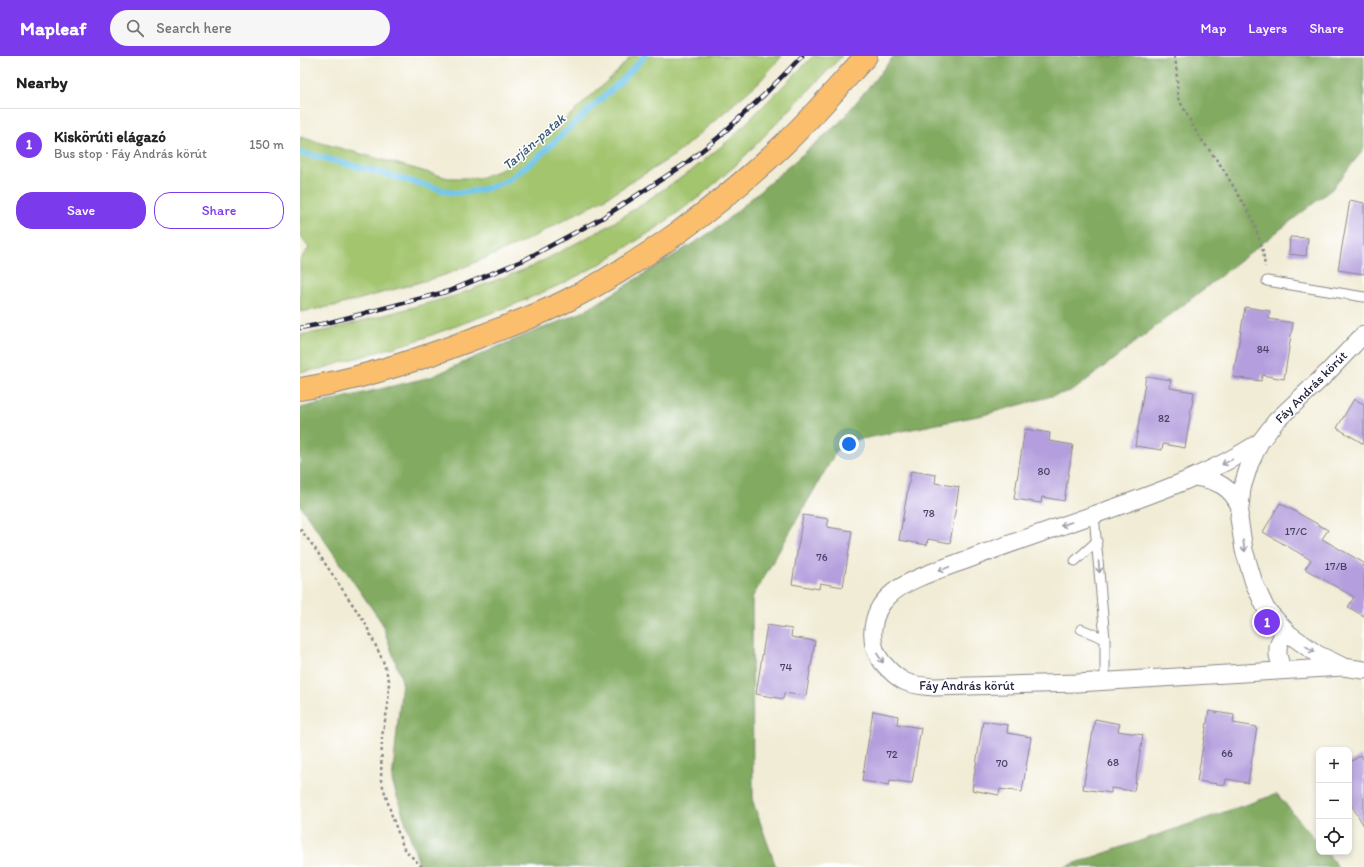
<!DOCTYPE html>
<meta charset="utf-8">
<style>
:root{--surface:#fff;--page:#f6f6f6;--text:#222;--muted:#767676;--line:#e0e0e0;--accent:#7c3aed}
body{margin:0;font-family:Itim,sans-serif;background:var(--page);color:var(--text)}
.controls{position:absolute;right:12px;bottom:12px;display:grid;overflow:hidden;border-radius:8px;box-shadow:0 2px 6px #0003}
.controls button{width:36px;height:36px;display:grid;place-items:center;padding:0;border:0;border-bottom:1px solid var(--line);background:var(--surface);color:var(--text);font:20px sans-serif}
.you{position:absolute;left:549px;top:388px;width:14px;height:14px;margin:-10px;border:3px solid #fff;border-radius:50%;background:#1a73e8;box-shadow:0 0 0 6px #1a73e833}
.badge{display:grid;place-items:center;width:26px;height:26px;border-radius:50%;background:var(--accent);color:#fff;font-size:13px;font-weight:700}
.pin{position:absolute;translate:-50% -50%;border:2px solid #fff;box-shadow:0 1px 4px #0006}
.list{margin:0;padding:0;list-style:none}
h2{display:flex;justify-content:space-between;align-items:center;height:52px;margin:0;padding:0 16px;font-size:17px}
h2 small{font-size:13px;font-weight:400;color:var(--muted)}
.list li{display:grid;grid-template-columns:26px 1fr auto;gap:12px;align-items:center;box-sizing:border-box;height:72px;padding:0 16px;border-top:1px solid var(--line)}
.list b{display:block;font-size:15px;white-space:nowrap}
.list p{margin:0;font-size:13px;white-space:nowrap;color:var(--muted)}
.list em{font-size:13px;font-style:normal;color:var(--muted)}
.actions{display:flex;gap:8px;padding:12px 16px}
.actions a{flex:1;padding:9px 0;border:1px solid var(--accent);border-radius:16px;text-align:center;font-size:14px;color:var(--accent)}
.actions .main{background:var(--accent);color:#fff}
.icon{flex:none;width:22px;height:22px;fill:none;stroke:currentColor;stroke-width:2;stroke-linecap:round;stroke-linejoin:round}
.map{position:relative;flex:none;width:1064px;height:811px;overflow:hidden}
header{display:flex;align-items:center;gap:24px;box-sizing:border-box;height:56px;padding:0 20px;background:var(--accent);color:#fff}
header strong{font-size:19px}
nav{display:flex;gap:22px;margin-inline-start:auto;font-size:14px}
.search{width:280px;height:36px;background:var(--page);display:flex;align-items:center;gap:10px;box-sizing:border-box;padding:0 14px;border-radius:22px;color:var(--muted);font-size:15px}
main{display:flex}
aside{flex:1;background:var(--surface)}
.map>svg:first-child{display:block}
.green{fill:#a3c56e;stroke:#627454}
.forest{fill:#82aa61;stroke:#52664e}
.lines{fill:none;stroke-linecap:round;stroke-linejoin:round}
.stream{stroke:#6dc4ea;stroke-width:6}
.building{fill:#b49edd}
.lane-casing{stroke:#8a8788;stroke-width:11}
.street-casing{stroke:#8a8788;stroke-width:19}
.primary-casing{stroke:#8a8788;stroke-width:24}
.path{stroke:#8a8788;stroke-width:2.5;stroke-dasharray:3 3;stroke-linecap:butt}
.lane{stroke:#fff;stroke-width:9}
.street{stroke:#fff;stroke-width:17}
.primary{stroke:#fabe6d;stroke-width:22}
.rail-casing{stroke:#22223b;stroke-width:4.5}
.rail{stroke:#fff;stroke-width:3;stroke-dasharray:9;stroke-linecap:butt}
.oneway{stroke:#9c9ca7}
.labels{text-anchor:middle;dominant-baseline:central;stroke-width:3;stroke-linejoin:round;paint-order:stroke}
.number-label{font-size:11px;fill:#464164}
.street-label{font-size:13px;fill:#22223b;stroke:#fff}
.water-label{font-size:14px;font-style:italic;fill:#3c5b78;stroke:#fff}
</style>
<header>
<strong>Mapleaf</strong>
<div class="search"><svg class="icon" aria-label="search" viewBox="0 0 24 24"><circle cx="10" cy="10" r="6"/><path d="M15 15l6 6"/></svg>Search here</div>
<nav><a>Map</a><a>Layers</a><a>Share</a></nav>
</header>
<main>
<aside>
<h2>Nearby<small></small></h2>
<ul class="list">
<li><span class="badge">1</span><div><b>Kiskörúti elágazó</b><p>Bus stop · Fáy András körút</p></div><em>150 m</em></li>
</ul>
<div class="actions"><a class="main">Save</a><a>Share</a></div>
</aside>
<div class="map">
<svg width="1064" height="811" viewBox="0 0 1064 811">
<rect width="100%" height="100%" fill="#fff"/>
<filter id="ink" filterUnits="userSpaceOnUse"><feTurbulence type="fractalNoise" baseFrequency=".025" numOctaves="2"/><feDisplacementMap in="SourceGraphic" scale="8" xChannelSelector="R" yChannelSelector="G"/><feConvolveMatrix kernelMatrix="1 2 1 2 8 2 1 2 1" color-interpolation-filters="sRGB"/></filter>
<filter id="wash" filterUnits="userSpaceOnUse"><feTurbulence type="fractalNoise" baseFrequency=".012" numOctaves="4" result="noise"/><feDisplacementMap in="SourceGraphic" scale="16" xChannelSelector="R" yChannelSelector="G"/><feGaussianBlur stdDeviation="0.9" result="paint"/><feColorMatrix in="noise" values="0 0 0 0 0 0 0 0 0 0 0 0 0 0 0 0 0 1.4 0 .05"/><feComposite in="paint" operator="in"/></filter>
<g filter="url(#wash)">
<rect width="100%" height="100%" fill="#f1ecd5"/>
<path class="green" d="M331,0H482L459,26L375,99L304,143L219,188L145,219L39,249L0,256V203L9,192L0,180V81L148,122H179L203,113L232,94L317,16Z
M513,0H542L437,108L399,141L355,173L300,208L264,227L218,247L118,284L20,313L0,316V279L29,274L154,240L231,211L307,171L391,115L429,84Z"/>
<path class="forest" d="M594,0H1064V93L1032,133L774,334L683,359L541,387L452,542L453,746L476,811H120L92,725L102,625L82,567L0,449V352L131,321L197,291L285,255L416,173L540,66Z
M977,738L1019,788V796H1026L1038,811H764Z"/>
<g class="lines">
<path class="stream" d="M0,97L20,101L81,117L153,137L168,136L185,133L207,125L237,102L322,24L345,0"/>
</g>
<g id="blocks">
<path class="building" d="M1050,144L1064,147V218L1038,214Z
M990,181L1008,182L1006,200L989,198Z
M945,251L970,255L969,263L993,267L984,323L962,319L961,325L933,321Z
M846,320L871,324L870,332L894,336L885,392L863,388L862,394L835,390Z
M1054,343L1064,348V388L1037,372Z
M725,373L750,377L749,385L773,389L764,445L742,441L741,447L714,443Z
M611,415L636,419L635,427L659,431L650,487L628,483L627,489L599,484Z
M980,447L1028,474L1022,483L1064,507V560L1048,551L1054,541L1005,513L1011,504L963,476Z
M503,459L529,463L527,471L552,475L543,531L520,527L519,533L492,528Z
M467,569L492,573L491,581L515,585L506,640L484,637L483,643L456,638Z
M573,655L598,660L597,668L621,672L612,727L590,724L589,729L562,725Z
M909,655L934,659L933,667L957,671L948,727L926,723L925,729L897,725Z
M795,663L820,668L818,675L843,679L834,735L811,732V737L783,733Z
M683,665L708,669L707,677L731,681L722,736L700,733L699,739L672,734Z
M1061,699L1064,705V770L1049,745V707Z"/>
</g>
</g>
<g filter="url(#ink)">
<use href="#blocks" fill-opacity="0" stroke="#8a8788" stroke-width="1"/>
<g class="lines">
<g class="lane-casing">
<path id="lane" d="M967,225L1064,241
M794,459L805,583V626
M775,505L797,485
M781,573L805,583"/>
</g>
<g class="street-casing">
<path id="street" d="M960,386C912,417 859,436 805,455C761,470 717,485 674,501C651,510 605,523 589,540C571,556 567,587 582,606C600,627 608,629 634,631L777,627L1043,611L1064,614
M895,421C917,424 931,431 940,451
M982,570V579L978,591V599L982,614
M1042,610L1017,598L989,578L966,553L954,527L944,494L939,462L942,432L950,407L960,386L976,365L1027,317L1064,278"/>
</g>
<g class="primary-casing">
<path id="primary" d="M0,333C57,324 112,306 165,286C200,273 235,261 268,244C344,206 419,150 481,91C511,63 538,31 566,0"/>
</g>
<path class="path" d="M874,0L876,8L878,42L898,79L922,111L953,164L963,195L965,211
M0,473L14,491L65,567L83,605L89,624L88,650L82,680L81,724L92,760L104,793L122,811"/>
<use href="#lane" class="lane"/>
<use href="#street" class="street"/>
<use href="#primary" class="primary"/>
<g class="rail-casing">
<path id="rail" d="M0,272L27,267L149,235L224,204L302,162L385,108L419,81L465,38L502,0"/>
</g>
<use href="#rail" class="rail"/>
</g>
<defs><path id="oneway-shaft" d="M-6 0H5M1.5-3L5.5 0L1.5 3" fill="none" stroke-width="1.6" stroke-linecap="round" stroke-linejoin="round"/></defs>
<g class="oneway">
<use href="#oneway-shaft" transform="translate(927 406) rotate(152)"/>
<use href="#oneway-shaft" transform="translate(766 468) rotate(161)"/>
<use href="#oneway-shaft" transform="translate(944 490) rotate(80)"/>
<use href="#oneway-shaft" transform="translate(799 511) rotate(85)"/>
<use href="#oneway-shaft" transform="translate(644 513) rotate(159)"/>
<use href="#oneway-shaft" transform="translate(1010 593) rotate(35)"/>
<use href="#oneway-shaft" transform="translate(580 602) rotate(56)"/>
</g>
</g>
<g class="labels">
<g class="number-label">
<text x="963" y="293">84</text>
<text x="864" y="362">82</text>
<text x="744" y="415">80</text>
<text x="629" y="457">78</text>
<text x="996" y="475">17/C</text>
<text x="522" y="501">76</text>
<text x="1036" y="510">17/B</text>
<text x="486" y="611">74</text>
<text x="927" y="697">66</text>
<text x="592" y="698">72</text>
<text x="813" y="706">68</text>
<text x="702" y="707">70</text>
</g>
<g class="street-label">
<text transform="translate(1011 331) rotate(-45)">Fáy András körút</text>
<text x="667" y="629">Fáy András körút</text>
</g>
<g class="water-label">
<text transform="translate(234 86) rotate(-41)">Tarján-patak</text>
</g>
</g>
</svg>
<div class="controls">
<button>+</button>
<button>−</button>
<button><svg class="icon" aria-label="locate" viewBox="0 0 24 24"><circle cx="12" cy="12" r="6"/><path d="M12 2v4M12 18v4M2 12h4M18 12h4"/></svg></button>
</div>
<div class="you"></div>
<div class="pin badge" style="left:967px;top:566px">1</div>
</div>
</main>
